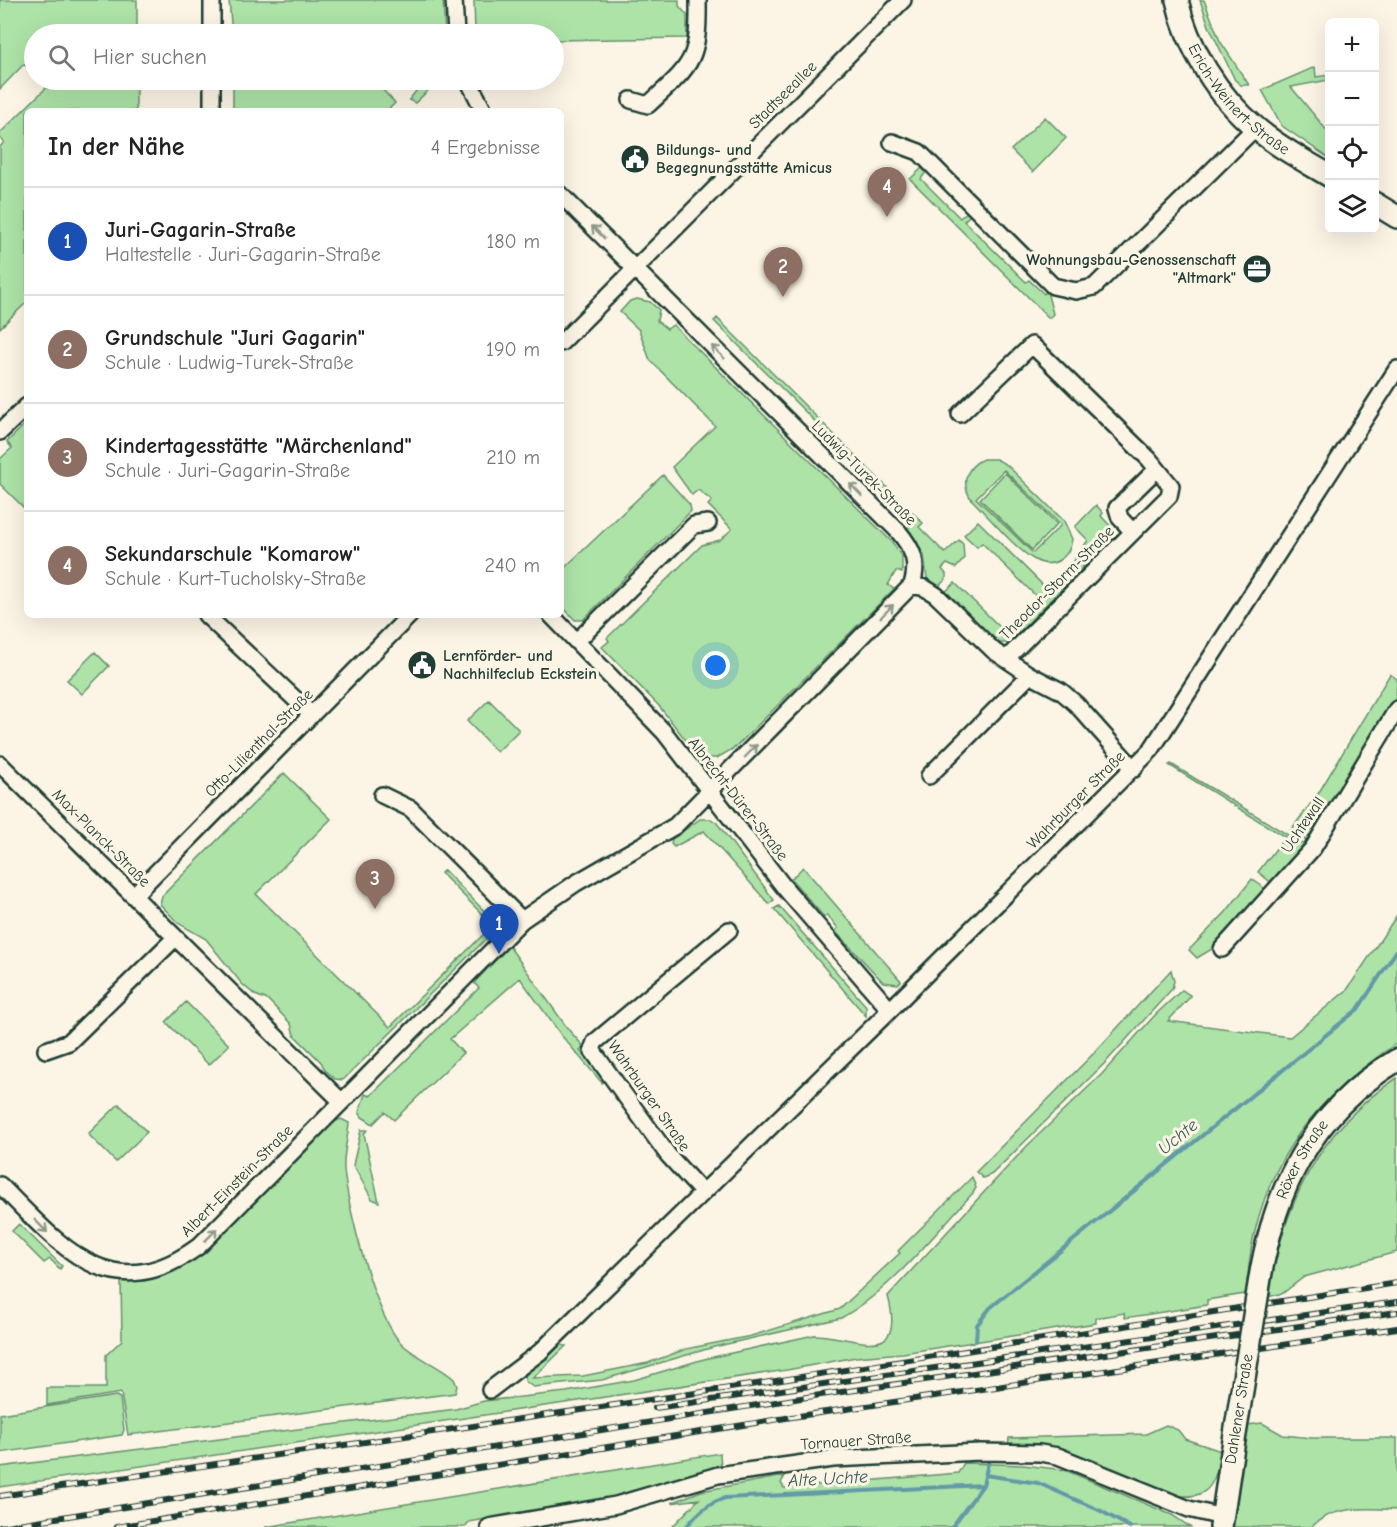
<!DOCTYPE html>
<html lang="de">
<meta charset="utf-8">
<style>
:root{--surface:#fff;--page:#f6f6f6;--text:#222;--muted:#767676;--line:#e0e0e0;--accent:#1f3d34}
body{margin:0;font-family:"Comic Neue",sans-serif;background:var(--page);color:var(--text)}
.controls{position:absolute;right:18px;top:18px;display:grid;overflow:hidden;border-radius:9px;box-shadow:0 6px 24px #0002}
.controls button{width:54px;height:54px;display:grid;place-items:center;padding:0;border:0;border-bottom:2px solid var(--line);background:var(--surface);color:var(--text);font:30px sans-serif}
.you{position:absolute;left:716px;top:666px;width:21px;height:21px;margin:-15px;border:4px solid #fff;border-radius:50%;background:#1a73e8;box-shadow:0 0 0 9px #1a73e833}
.badge{display:grid;place-items:center;width:39px;height:39px;border-radius:50%;background:var(--accent);color:#fff;font-size:20px;font-weight:700}
.pin{position:absolute;translate:-50% -50px;filter:drop-shadow(0 2px 3px #0008)}
.pin::after{content:'';position:absolute;top:32px;width:21px;height:18px;background:inherit;clip-path:polygon(0 0,100% 0,50% 100%)}
.list{margin:0;padding:0;list-style:none}
h2{display:flex;justify-content:space-between;align-items:center;height:78px;margin:0;padding:0 24px;font-size:26px}
h2 small{font-size:20px;font-weight:400;color:var(--muted)}
.list li{display:grid;grid-template-columns:39px 1fr auto;gap:18px;align-items:center;box-sizing:border-box;height:108px;padding:0 24px;border-top:2px solid var(--line)}
.list b{display:block;font-size:22px;white-space:nowrap}
.list p{margin:0;font-size:20px;white-space:nowrap;color:var(--muted)}
.list em{font-size:20px;font-style:normal;color:var(--muted)}
.icon{flex:none;width:33px;height:33px;fill:none;stroke:currentColor;stroke-width:2;stroke-linecap:round;stroke-linejoin:round}
.map{position:relative;flex:none;width:1397px;height:1527px;overflow:hidden}
.search{position:absolute;background:var(--surface);box-shadow:0 6px 24px #0002;left:24px;top:24px;width:540px;height:66px;display:flex;align-items:center;gap:15px;box-sizing:border-box;padding:0 21px;border-radius:33px;color:var(--muted);font-size:22px}
.panel{position:absolute;background:var(--surface);box-shadow:0 6px 24px #0002;left:24px;top:108px;width:540px;height:510px;border-radius:9px}
.map>svg:first-child{display:block}
.green{fill:#ade3a7;stroke:#66906e;stroke-width:1.5;fill-rule:evenodd}
.lines{fill:none;stroke-linecap:round;stroke-linejoin:round}
.stream{stroke:#639aa7;stroke-width:4}
.street-casing{stroke:#1f3d34;stroke-width:20}
.secondary-casing{stroke:#1f3d34;stroke-width:26}
.street{stroke:#fcf5e5;stroke-width:15}
.secondary{stroke:#fcf5e5;stroke-width:21}
.rail-casing{stroke:#1f3d34;stroke-width:6}
.rail{stroke:#fcf5e5;stroke-width:4;stroke-dasharray:11;stroke-linecap:butt}
.secondary-bridge-casing{stroke:#1f3d34;stroke-width:26;stroke-linecap:butt}
.secondary-bridge{stroke:#fcf5e5;stroke-width:21}
.oneway{stroke:#8e998c}
.labels{text-anchor:middle;dominant-baseline:central;stroke-width:6;stroke-linejoin:round;paint-order:stroke}
.street-label{font-size:16px;fill:#1f3d34;stroke:#fcf5e5}
.poi-label{font-size:16px;font-weight:bold;fill:#1f3d34;stroke:#fcf5e5;text-anchor:start}
.water-label{font-size:18px;font-style:italic;fill:#365c5a;stroke:#fcf5e5}
</style>
<div class="map">
<svg width="1397" height="1527" viewBox="0 0 1397 1527">
<rect width="100%" height="100%" fill="#fcf5e5"/>
<filter id="ink" filterUnits="userSpaceOnUse"><feTurbulence type="fractalNoise" baseFrequency=".0167" numOctaves="2"/><feDisplacementMap in="SourceGraphic" scale="12" xChannelSelector="R" yChannelSelector="G"/><feConvolveMatrix kernelMatrix="1 2 1 2 8 2 1 2 1" color-interpolation-filters="sRGB"/></filter>
<g filter="url(#ink)">
<path class="green" d="M0,0H137V34H34V74L24,64L0,89Z
M229,0H443L445,34H232Z
M474,0H679V6L687,15V38L554,40V34H473L475,32Z
M1200,0H1204L1220,41L1249,85H1241L1235,80L1209,26Z
M1315,67L1316,77L1329,75V80L1291,87L1329,133V158L1282,126L1262,90Z
M40,80H136V111H27V302L0,328V147L4,142L0,138V133L47,87Z
M233,80H392L383,90L395,103L387,111H233Z
M410,80H439L415,103L409,100L416,91V86Z
M1045,117L1066,138L1033,172L1011,150Z
M922,168L926,172L921,179L960,218L967,212L970,215L964,221L1026,282L1029,280L1044,294L1047,291L1053,314L1049,318L910,179Z
M637,299L650,302L659,310L657,321L667,329L673,325L892,542L902,557V573L896,571L888,585L894,589L736,747L717,758H700L659,706L602,647L609,641L607,638L702,545L720,540L732,529L708,505L712,501L698,490L692,495L672,467L715,426L650,360L639,330L620,312L630,301Z
M717,318L923,523L919,527L945,553L959,540L963,544L964,559L956,568L947,564L942,569L946,574V579L938,587L928,586L924,555L907,529L914,520L714,321Z
M27,422V511L0,484V459L12,448L7,442Z
M983,459H996L1007,465L1064,521L1072,539C1070,557 1053,570 1035,560C1016,550 989,517 973,501C960,486 965,467 983,459ZM1004,470L1061,525L1033,553L976,498Z
M1005,473L1057,524L1032,550L980,499Z
M663,475L690,505L691,511L583,620H575L561,605V571Z
M1096,505L1103,513L1101,516L1115,531L1113,536L1009,643H998L945,592L955,583L1006,633L1039,599L982,543L977,547L964,535L978,521L1052,594L1088,540L1075,527Z
M95,652L109,666L82,694L67,680Z
M1390,674L1397,679L1396,700L1312,841H1306L1290,831L1318,794Z
M489,700L519,730L497,752L467,721Z
M1171,764L1303,844L1306,848L1274,885L1258,872L1285,837L1169,765Z
M284,773L331,819L256,894L390,1027L493,925L441,873L444,870L499,926L343,1080L335,1079L325,1070L321,1062L294,1035L291,1024L268,1000L255,995L242,984L206,939L178,923L160,904L162,896Z
M700,819H711L717,823L774,900L769,904L704,831L674,847L671,844L672,839Z
M803,867L901,981L898,984L883,982L835,931L838,928L827,915L824,917L791,879Z
M1252,879L1268,891L1217,946L1197,958L1189,950L1226,912Z
M779,906L866,1006V1016L774,909Z
M1397,915V1043C1324,1093 1274,1147 1254,1235C1249,1254 1249,1275 1245,1294L1207,1300V1305L1125,1318L1124,1313L1096,1318V1323L903,1353L856,1357L787,1370L0,1487V1467L456,1409L484,1401L566,1392L634,1380L704,1359L814,1335C853,1335 907,1368 888,1296L897,1286L1027,1146L1102,1074L1156,1014L1182,990L1191,996L1168,1021L1290,1037L1347,990Z
M509,946L568,1029L584,1047L580,1051L606,1079L602,1083L561,1035L520,978L450,1039L463,1053L394,1120L385,1112L373,1124L362,1117L359,1112L365,1094L370,1096L479,988L474,983Z
M1171,970L1174,981L1172,989L1106,1062L992,1174L983,1178L976,1172L1094,1053Z
M186,1002L229,1045L209,1065L166,1022Z
M1397,1078V1252L1304,1277L1283,1293L1268,1297C1284,1205 1317,1130 1397,1078Z
M119,1104L147,1132L116,1162L88,1134Z
M341,1119L349,1123C348,1138 343,1153 344,1169C347,1206 375,1316 401,1343C416,1358 439,1365 454,1379L457,1386L455,1393L128,1435L121,1393L47,1405V1388H106V1355L122,1340L121,1280L151,1278L188,1263L327,1125Z
M361,1130H367L364,1134L379,1202L372,1199L353,1165Z
M972,1177L976,1188L973,1193C934,1234 891,1291 841,1318L714,1347L602,1380L533,1387L525,1381L526,1370L556,1344L566,1346L533,1378L583,1376L648,1363L686,1349L751,1336L840,1309L900,1253L898,1251Z
M19,1224L62,1266L60,1269L50,1259L44,1263L12,1231Z
M116,1396L120,1398L124,1430L122,1435L0,1453V1414Z
M1262,1423L1283,1435L1312,1438H1397V1510C1371,1508 1331,1505 1312,1527H1232L1248,1425Z
M1166,1425L1178,1430L1185,1439L1221,1451C1214,1489 1208,1502 1165,1494L1008,1446L1009,1438L1146,1434Z
M720,1453L721,1469L638,1494L561,1510L559,1506L523,1512L521,1517L510,1519L503,1516L469,1522L465,1527H265Z
M964,1463L1023,1465L1065,1470L1172,1515L1190,1527H672L699,1499L671,1503L701,1491L785,1476L781,1483L784,1488L958,1473Z"/>
<g class="lines">
<path class="stream" d="M976,1341L977,1325L990,1308L1358,1009L1397,950
M985,1475L1038,1483L1101,1511L1130,1527
M686,1527C697,1514 708,1503 725,1498L983,1485
M952,1527L983,1485L990,1455"/>
<g class="street-casing">
<path id="street" d="M212,0V34
M454,0L456,34
M212,80V111
M468,80L484,111
M631,100L648,105C692,64 699,62 698,0
M892,142L919,152L1053,286L1076,291L1094,287L1255,128
M561,343L903,0
M960,414L1032,345L1149,459L1171,486L1169,496L1006,659
M0,432L27,406
M1133,532L1120,518L1117,508L1157,469
M912,585L925,588L936,595L994,651L1030,675L1061,691L1076,704L1134,769
M206,615L312,715
M551,615L664,732L784,887L890,1010
M577,641L694,525L708,523
M0,764L341,1101
M929,776L1030,675
M382,795L411,809L522,920
M134,895L410,615
M1222,949L1313,848L1397,709
M46,1050L69,1042L175,938
M0,1185C60,1245 111,1311 199,1246L522,920L576,883L675,826L912,585C919,562 913,549 898,531L561,195
M702,1192L668,1155L592,1050L595,1042L729,930
M490,1390L540,1352L890,1010L1151,750L1397,369
M489,1527L616,1505L718,1475L833,1459L980,1452L1040,1453L1058,1456L1189,1509L1222,1517"/>
</g>
<g class="secondary-casing">
<g id="secondary">
<path id="s1" d="M1177,0C1187,47 1219,98 1256,128C1278,147 1305,161 1330,176"/>
<path d="M1374,203L1397,217"/>
<path id="s2" d="M1258,1291C1272,1193 1309,1113 1397,1060"/>
<path d="M1221,1527L1232,1453"/>
</g>
</g>
<use href="#street" class="street"/>
<use href="#secondary" class="secondary"/>
<g class="rail-casing">
<path id="rail" d="M655,1408L1397,1302
M0,1496L750,1385L1397,1283
M0,1527L807,1397L1397,1312
M116,1527L792,1417L1397,1328"/>
</g>
<use href="#rail" class="rail"/>
<g class="secondary-bridge-casing">
<path id="secondary-bridge" d="M1232,1453L1258,1291"/>
</g>
<use href="#secondary-bridge" class="secondary-bridge"/>
</g>
<defs><path id="oneway-shaft" d="M-6 0H5M1.5-3L5.5 0L1.5 3" fill="none" stroke-width="1.6" stroke-linecap="round" stroke-linejoin="round" transform="scale(1.5)"/></defs>
<g class="oneway">
<use href="#oneway-shaft" transform="translate(598 232) rotate(-135)"/>
<use href="#oneway-shaft" transform="translate(718 352) rotate(-135)"/>
<use href="#oneway-shaft" transform="translate(856 490) rotate(-135)"/>
<use href="#oneway-shaft" transform="translate(887 611) rotate(-46)"/>
<use href="#oneway-shaft" transform="translate(751 751) rotate(-46)"/>
<use href="#oneway-shaft" transform="translate(41 1226) rotate(45)"/>
<use href="#oneway-shaft" transform="translate(211 1235) rotate(-45)"/>
</g>
</g>
<defs>
<g id="civic-disc" transform="scale(1.5)"><circle r="9.5" fill="#1f3d34" stroke="#fcf5e5"/><path d="M-.6-6.5H3V-4.5H.6V-3L4-1V1h2V6H-6V1h2V-1L-.6-3ZM-1.2 2.5V6h2.4V2.5Z" fill="#fff"/></g>
<g id="office-disc" transform="scale(1.5)"><circle r="9.5" fill="#1f3d34" stroke="#fcf5e5"/><path d="M-6-3h4V-5.5h4V-3h4V5H-6ZM-1-4.5V-3h2v-1.5ZM-6 0V1H6V0Z" fill="#fff"/></g>
</defs>
<g fill-rule="evenodd">
<use href="#civic-disc" x="635" y="159"/>
<use href="#office-disc" x="1257" y="269"/>
<use href="#civic-disc" x="422" y="665"/>
</g>
<g class="labels">
<g class="street-label">
<text transform="translate(783 95) rotate(-45)">Stadtseeallee</text>
<text stroke="none"><textPath href="#s1" startOffset="120">Erich-Weinert-Straße</textPath></text>
<text transform="translate(864 473) rotate(45)">Ludwig-Turek-Straße</text>
<text transform="translate(1057 583) rotate(-45)">Theodor-Storm-Straße</text>
<text transform="translate(259 743) rotate(-45)">Otto-Lilienthal-Straße</text>
<text transform="translate(738 799) rotate(52)">Albrecht-Dürer-Straße</text>
<text transform="translate(1076 800) rotate(-45)">Wahrburger Straße</text>
<text transform="translate(1303 825) rotate(-56)">Uchtewall</text>
<text transform="translate(101 838) rotate(45)">Max-Planck-Straße</text>
<text transform="translate(649 1096) rotate(55)">Wahrburger Straße</text>
<text stroke="none"><textPath href="#s2" startOffset="140">Röxer Straße</textPath></text>
<text transform="translate(237 1181) rotate(-45)">Albert-Einstein-Straße</text>
<text transform="translate(1239 1409) rotate(-81)">Dahlener Straße</text>
<text transform="translate(856 1441) rotate(-4)">Tornauer Straße</text>
</g>
<g class="poi-label">
<text x="656" y="150">Bildungs- und<tspan x="656" dy="18">Begegnungsstätte Amicus</tspan></text>
<text x="1236" y="260" text-anchor="end">Wohnungsbau-Genossenschaft<tspan x="1236" dy="18">"Altmark"</tspan></text>
<text x="443" y="656">Lernförder- und<tspan x="443" dy="18">Nachhilfeclub Eckstein</tspan></text>
</g>
<g class="water-label">
<text transform="translate(1178 1137) rotate(-39)">Uchte</text>
<text transform="translate(828 1479) rotate(-3)">Alte Uchte</text>
</g>
</g>
</svg>
<div class="controls">
<button>+</button>
<button>−</button>
<button><svg class="icon" aria-label="locate" viewBox="0 0 24 24"><circle cx="12" cy="12" r="6"/><path d="M12 2v4M12 18v4M2 12h4M18 12h4"/></svg></button>
<button><svg class="icon" aria-label="layers" viewBox="0 0 24 24"><path d="M12 4l9 5-9 5-9-5zM3 14l9 5 9-5"/></svg></button>
</div>
<div class="you"></div>
<div class="pin badge" style="left:499px;top:954px;background:#1a4fb4">1</div>
<div class="pin badge" style="left:783px;top:297px;background:#8d6e63">2</div>
<div class="pin badge" style="left:375px;top:909px;background:#8d6e63">3</div>
<div class="pin badge" style="left:887px;top:217px;background:#8d6e63">4</div>
<div class="search"><svg class="icon" aria-label="search" viewBox="0 0 24 24"><circle cx="10" cy="10" r="6"/><path d="M15 15l6 6"/></svg>Hier suchen</div>
<section class="panel">
<h2>In der Nähe<small>4 Ergebnisse</small></h2>
<ul class="list">
<li><span class="badge" style="background:#1a4fb4">1</span><div><b>Juri-Gagarin-Straße</b><p>Haltestelle · Juri-Gagarin-Straße</p></div><em>180 m</em></li>
<li><span class="badge" style="background:#8d6e63">2</span><div><b>Grundschule &quot;Juri Gagarin&quot;</b><p>Schule · Ludwig-Turek-Straße</p></div><em>190 m</em></li>
<li><span class="badge" style="background:#8d6e63">3</span><div><b>Kindertagesstätte &quot;Märchenland&quot;</b><p>Schule · Juri-Gagarin-Straße</p></div><em>210 m</em></li>
<li><span class="badge" style="background:#8d6e63">4</span><div><b>Sekundarschule &quot;Komarow&quot;</b><p>Schule · Kurt-Tucholsky-Straße</p></div><em>240 m</em></li>
</ul>
</section>
</div>
